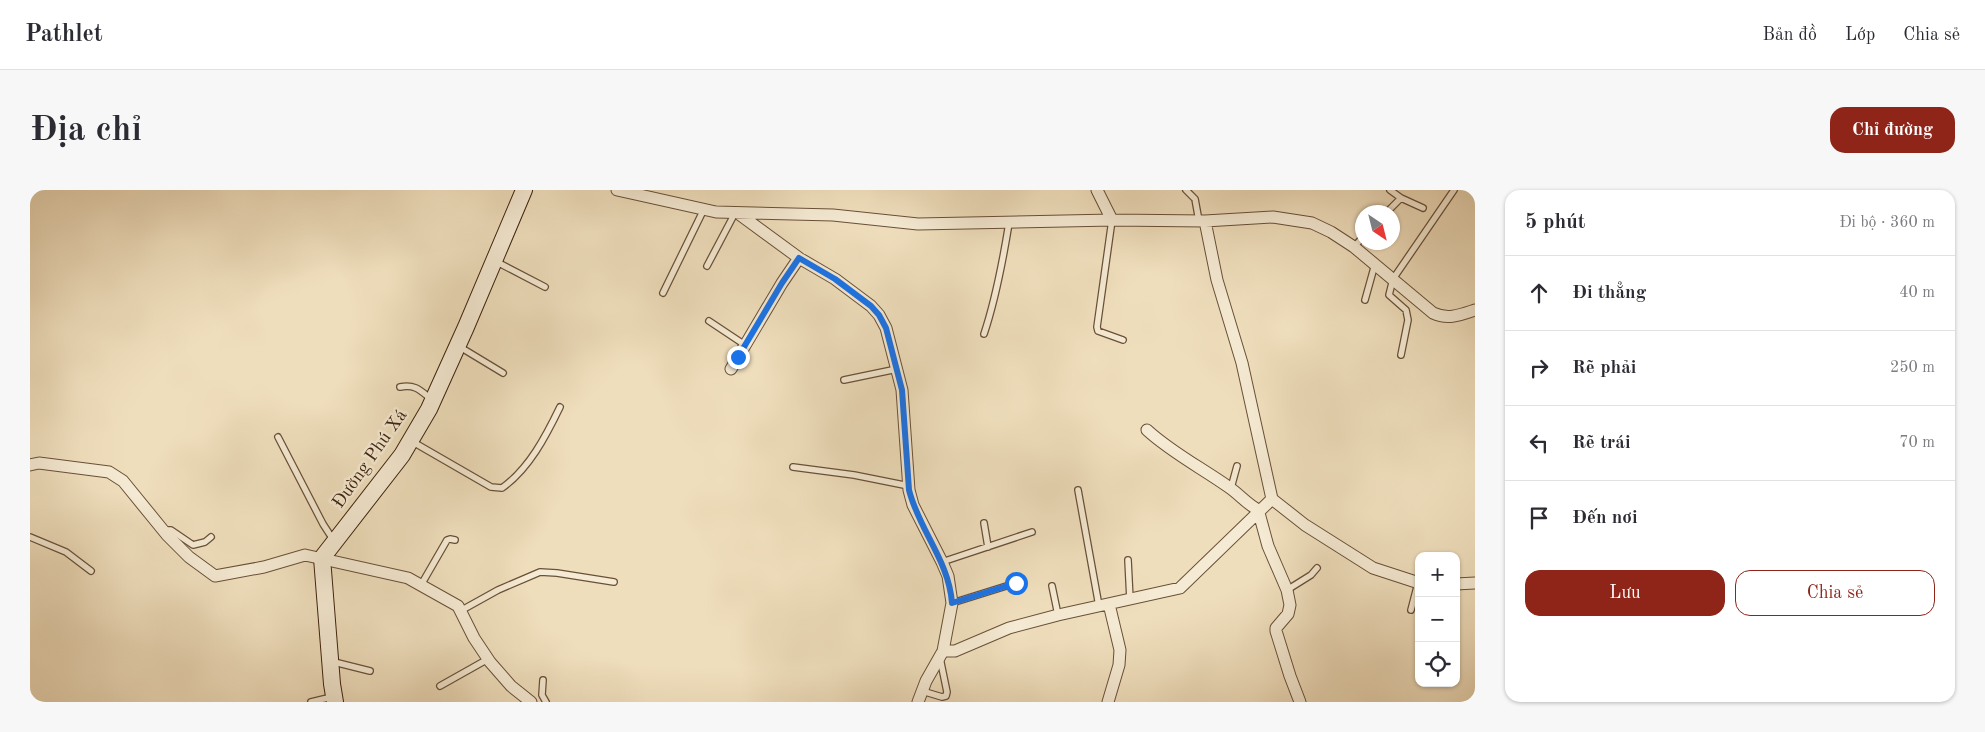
<!DOCTYPE html>
<html lang="vi">
<meta charset="utf-8">
<style>
:root{--surface:#fff;--page:#f7f7f7;--text:#2b2b33;--muted:#7c7c81;--line:#e1e1e2;--accent:#8f2418}
body{margin:0;font-family:"Old Standard TT",serif;background:var(--page);color:var(--text)}
.controls{position:absolute;right:15px;bottom:15px;display:grid;overflow:hidden;border-radius:10px;box-shadow:0 1px 4px #0004}
.controls button{width:45px;height:45px;display:grid;place-items:center;padding:0;border:0;border-bottom:1px solid var(--line);background:var(--surface);color:var(--text);font:25px sans-serif}
.compass{position:absolute;left:1325px;top:15px;width:45px;height:45px;border-radius:50%;background:var(--surface);box-shadow:0 1px 4px #0004;rotate:145deg}
.stop{position:absolute;width:15px;height:15px;margin:-11px;border:4px solid #1a73e8;border-radius:50%;background:#fff}
.stop.end{background:#1a73e8;border-color:#fff;box-shadow:0 1px 5px #0008}
.list{margin:0;padding:0;list-style:none}
h2{display:flex;justify-content:space-between;align-items:center;height:65px;margin:0;padding:0 20px;font-size:21px}
h2 small{font-size:16px;font-weight:400;color:var(--muted)}
.list li{display:grid;grid-template-columns:32px 1fr auto;gap:15px;align-items:center;box-sizing:border-box;height:75px;padding:0 20px;border-top:1px solid var(--line)}
.list b{display:block;font-size:19px;white-space:nowrap}
.list em{font-size:16px;font-style:normal;color:var(--muted)}
.actions{display:flex;gap:10px;padding:15px 20px}
.actions a{flex:1;padding:11px 0;border:1px solid var(--accent);border-radius:15px;text-align:center;font-size:18px;color:var(--accent)}
.actions .main{background:var(--accent);color:#fff}
.icon{flex:none;width:28px;height:28px;fill:none;stroke:currentColor;stroke-width:2;stroke-linecap:round;stroke-linejoin:round}
.map{position:relative;flex:none;width:1445px;height:512px;overflow:hidden;border-radius:15px}
header{display:flex;align-items:center;gap:30px;box-sizing:border-box;height:70px;padding:0 25px;background:var(--surface);border-bottom:1px solid var(--line)}
header strong{font-size:24px}
nav{display:flex;gap:28px;margin-inline-start:auto;font-size:18px}
.intro{display:flex;align-items:center;justify-content:space-between;box-sizing:border-box;height:120px;padding:0 30px}
h1{margin:0;font-size:35px}
.button{padding:12px 22px;border-radius:15px;background:var(--accent);color:#fff;font-size:18px;font-weight:700}
main{display:flex;gap:30px;padding:0 30px}
aside{flex:1;background:var(--surface);border-radius:15px;box-shadow:0 1px 4px #0004}
.map>svg:first-child{display:block}
.lines{fill:none;stroke-linecap:round;stroke-linejoin:round}
.lane-casing{stroke:#695038;stroke-width:8}
.street-casing{stroke:#695038;stroke-width:13}
.secondary-casing{stroke:#3c210c;stroke-width:18}
.lane{stroke:#f5ead3;stroke-width:5.5}
.street{stroke:#f5ead3;stroke-width:11}
.secondary{stroke:#f5ead3;stroke-width:16}
.route{stroke:#1a73e8;stroke-width:6}
.labels{text-anchor:middle;dominant-baseline:central;stroke-width:5;stroke-linejoin:round;paint-order:stroke}
.street-label{font-size:18px;fill:#3c210c;stroke:#f5ead3}
</style>
<header>
<strong>Pathlet</strong>
<nav><a>Bản đồ</a><a>Lớp</a><a>Chia sẻ</a></nav>
</header>
<div class="intro"><h1>Địa chỉ</h1><a class="button">Chỉ đường</a></div>
<main>
<div class="map">
<svg width="1445" height="512" viewBox="0 0 1445 512">
<rect width="100%" height="100%" fill="#efdebc"/>
<filter id="stains"><feTurbulence type="fractalNoise" baseFrequency=".004" numOctaves="4"/><feColorMatrix values="0 0 0 0 .2 0 0 0 0 .09 0 0 0 0 .02 0 0 0 .5 -.17"/></filter>
<radialGradient id="worn" r=".72"><stop offset=".6" stop-color="#630" stop-opacity="0"/><stop offset="1" stop-color="#630" stop-opacity=".3"/></radialGradient>
<g class="lines">
<g class="lane-casing">
<path id="lane" d="M1156,0L1165,9L1169,31
M1360,0L1371,8
M1357,22L1371,8L1393,18
M1082,30L1067,137L1068,141L1093,150
M1324,57L1332,48
M465,71L515,97
M677,76L705,23
M633,103L674,19
M1335,110L1345,74
M679,131L715,155
M954,144C966,108 973,70 979,33
M430,157L473,183
M1371,165L1378,130L1376,120L1359,105L1363,89L1424,0
M814,190L867,179
M370,197C385,194 390,200 401,209
M248,247L293,334L304,351
M383,252L461,297L472,298C499,279 516,246 530,217
M763,277L824,285L879,296
M1201,298L1207,276
M1048,300L1069,416
M954,333L958,357
M133,340H141L163,355L175,352L181,347
M0,347L36,362L61,381
M1098,370L1100,410
M912,372L1002,342
M391,395L417,350L420,349L425,350
M1022,396L1028,425
M1257,400L1281,385L1287,378
M922,413L986,393
M432,420L468,400L510,382L527,383L584,392
M1381,420L1388,393
M304,472L340,481
M513,490L512,505L516,512
M410,496L458,469
M892,501L912,507L916,506L917,502L910,468
M281,512L302,507"/>
</g>
<g class="street-casing">
<path id="street" d="M587,0L686,22L803,25L888,34L1082,30L1175,31L1243,27L1282,33L1301,42L1324,57L1403,123C1418,130 1430,125 1445,120
M1067,0L1082,30
M709,24L769,68L805,89L841,116L849,125L856,138L872,200L879,300L883,315L912,372L918,386L922,413L913,461L896,491L888,512
M1175,31L1187,90L1212,173L1242,309L1275,335L1343,378L1389,393
M701,179L752,93L769,68
M1117,240C1142,263 1172,278 1200,298C1210,305 1218,315 1230,321
M0,275L9,273L79,282L93,291L137,345L159,367L185,386L234,377L275,365L378,388L428,416L444,448L460,472L481,496L501,512
M1229,323L1238,356L1257,400L1260,415L1258,424L1246,438V441L1260,486L1270,512
M1426,394L1445,393
M913,461H925L979,438L1028,425L1150,398L1242,309
M1078,512L1089,475L1090,460L1079,414"/>
</g>
<g class="secondary-casing">
<path id="secondary" d="M305,512L302,494L292,368L372,265L399,219L436,137L494,0"/>
</g>
<use href="#lane" class="lane"/>
<use href="#street" class="street"/>
<use href="#secondary" class="secondary"/>
</g>
<g class="lines">
<path class="route" d="M708,167L752,93L769,68L805,89L841,116L849,125L856,138L872,200L879,300C889,340 919,371 922,413L986,393"/>
</g>
<g class="labels">
<g class="street-label">
<text transform="translate(340 269) rotate(-55)">Đường Phú Xá</text>
</g>
</g>
<rect width="100%" height="100%" filter="url(#stains)"/>
<rect width="100%" height="100%" fill="url(#worn)"/>
</svg>
<div class="controls">
<button>+</button>
<button>−</button>
<button><svg class="icon" aria-label="locate" viewBox="0 0 24 24"><circle cx="12" cy="12" r="6"/><path d="M12 2v4M12 18v4M2 12h4M18 12h4"/></svg></button>
</div>
<svg class="compass" viewBox="-18 -18 36 36"><path d="M0-13l5 13h-10z" fill="#e53935"/><path d="M0 13l5-13h-10z" fill="#7c7c81"/></svg>
<div class="stop" style="left:986px;top:393px"></div>
<div class="stop end" style="left:708px;top:167px"></div>
</div>
<aside>
<h2>5 phút<small>Đi bộ · 360 m</small></h2>
<ul class="list">
<li><svg class="icon" aria-label="ahead" viewBox="0 0 24 24"><path d="M12 20V5M6 11l6-6 6 6"/></svg><div><b>Đi thẳng</b></div><em>40 m</em></li>
<li><svg class="icon" aria-label="right" viewBox="0 0 24 24"><path d="M7 20v-9h11M14 6l5 5-5 5"/></svg><div><b>Rẽ phải</b></div><em>250 m</em></li>
<li><svg class="icon" aria-label="left" viewBox="0 0 24 24"><path d="M17 20v-9H6M10 6l-5 5 5 5"/></svg><div><b>Rẽ trái</b></div><em>70 m</em></li>
<li><svg class="icon" aria-label="arrive" viewBox="0 0 24 24"><path d="M6 21V4h12l-3 4 3 4H6"/></svg><div><b>Đến nơi</b></div></li>
</ul>
<div class="actions"><a class="main">Lưu</a><a>Chia sẻ</a></div>
</aside>
</main>
